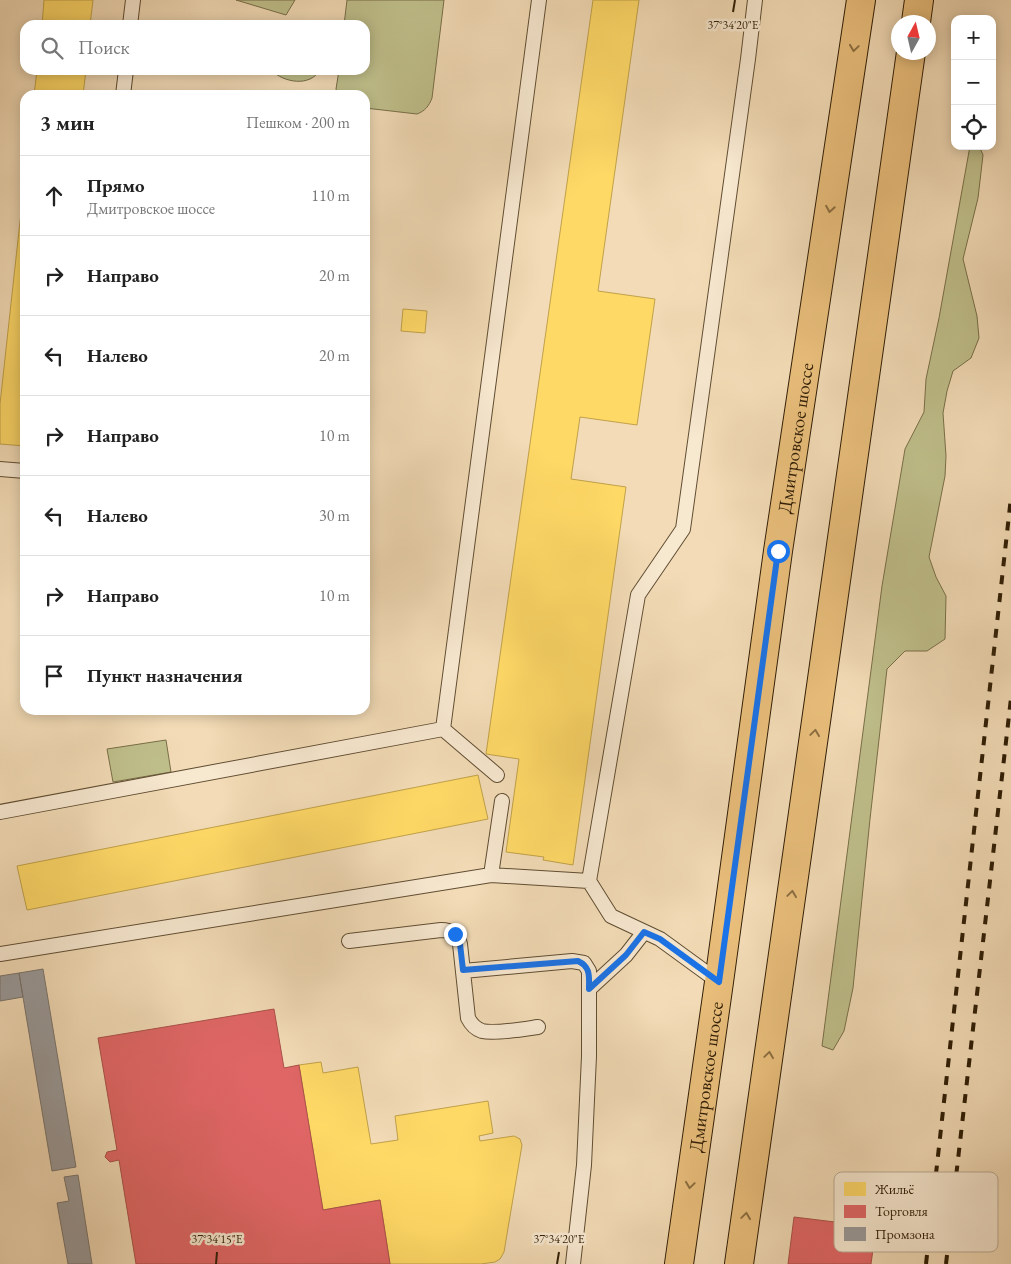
<!DOCTYPE html>
<html lang="ru">
<meta charset="utf-8">
<style>
:root{--surface:#fff;--page:#f2f2f2;--text:#222;--muted:#767676;--line:#e0e0e0}
body{margin:0;font-family:"EB Garamond",serif;background:var(--page);color:var(--text)}
.controls{position:absolute;right:15px;top:15px;display:grid;overflow:hidden;border-radius:10px;box-shadow:0 2px 12px #0003}
.controls button{width:45px;height:45px;display:grid;place-items:center;padding:0;border:0;border-bottom:1px solid var(--line);background:var(--surface);color:var(--text);font:25px sans-serif}
.compass{position:absolute;left:891px;top:15px;width:45px;height:45px;border-radius:50%;background:var(--surface);box-shadow:0 2px 12px #0003;rotate:8deg}
.stop{position:absolute;width:15px;height:15px;margin:-11px;border:4px solid #1a73e8;border-radius:50%;background:#fff}
.stop.end{background:#1a73e8;border-color:#fff;box-shadow:0 1px 5px #0008}
.list{margin:0;padding:0;list-style:none}
h2{display:flex;justify-content:space-between;align-items:center;height:65px;margin:0;padding:0 20px;font-size:21px}
h2 small{font-size:16px;font-weight:400;color:var(--muted)}
.list li{display:grid;grid-template-columns:32px 1fr auto;gap:15px;align-items:center;box-sizing:border-box;height:80px;padding:0 20px;border-top:1px solid var(--line)}
.list b{display:block;font-size:19px;white-space:nowrap}
.list p{margin:0;font-size:16px;white-space:nowrap;color:var(--muted)}
.list em{font-size:16px;font-style:normal;color:var(--muted)}
.icon{flex:none;width:28px;height:28px;fill:none;stroke:currentColor;stroke-width:2;stroke-linecap:round;stroke-linejoin:round}
.map{position:relative;flex:none;width:1011px;height:1264px;overflow:hidden}
.search{position:absolute;background:var(--surface);box-shadow:0 2px 12px #0003;left:20px;top:20px;width:350px;height:55px;display:flex;align-items:center;gap:12px;box-sizing:border-box;padding:0 18px;border-radius:15px;color:var(--muted);font-size:19px}
.panel{position:absolute;background:var(--surface);box-shadow:0 2px 12px #0003;left:20px;top:90px;width:350px;height:625px;border-radius:15px}
.map>svg:first-child{display:block}
.green{fill:#bfbf8b;stroke:#786e48}
.homes{fill:#ffd966;stroke:#c1a149}
.shops{fill:#e06666;stroke:#ab5049}
.industry{fill:#999;stroke:#7a746d}
.lines{fill:none;stroke-linecap:round;stroke-linejoin:round}
.lane-casing{stroke:#604d32;stroke-width:16}
.primary-casing{stroke:#301e06;stroke-width:30}
.lane{stroke:#f7e8d0;stroke-width:14}
.primary{stroke:#e9be7b;stroke-width:28}
.rail{stroke:#301e06;stroke-width:4;stroke-dasharray:9 9;stroke-linecap:butt}
.oneway{stroke:#8c6e40}
.route{stroke:#1a73e8;stroke-width:6}
.ticks{fill:none;stroke:#301e06;stroke-width:2}
.labels{text-anchor:middle;dominant-baseline:central;stroke-width:5;stroke-linejoin:round;paint-order:stroke}
.street-label{font-size:19px;fill:#301e06;stroke:#f7e8d0}
.key{fill:#f7e8d0;stroke:#bbab93;stroke-width:1}
.key-label{font-size:14px;fill:#301e06}
.ticks-label{font-size:12px;text-anchor:middle;fill:#301e06;stroke:#f7e8d0;stroke-width:5;stroke-linejoin:round;paint-order:stroke}
</style>
<div class="map">
<svg width="1011" height="1264" viewBox="0 0 1011 1264">
<rect width="100%" height="100%" fill="#f2dbb6"/>
<filter id="stains"><feTurbulence type="fractalNoise" baseFrequency=".004" numOctaves="4"/><feColorMatrix values="0 0 0 0 .2 0 0 0 0 .09 0 0 0 0 .02 0 0 0 .5 -.17"/></filter>
<radialGradient id="worn" r=".72"><stop offset=".6" stop-color="#630" stop-opacity="0"/><stop offset="1" stop-color="#630" stop-opacity=".3"/></radialGradient>
<path class="green" d="M236,0H295L286,15Z
M347,0H444L432,98C429,106 425,111 417,114L365,108V95H338L336,89L339,70H365V25H344Z
M271,70H320C310,87 284,83 271,70Z
M970,146H979L983,155L978,198L963,259L977,316L979,338L971,358L953,371L947,391L943,413L946,456L945,476L929,557L936,577L946,596L945,639L927,651H905L887,669L870,819L853,988L844,1031L833,1050L822,1046L882,586L905,449L924,412L926,379L939,318Z
M166,740L171,772L113,782L107,749Z"/>
<path class="homes" d="M44,0H93L90,25H42Z
M593,0H639L598,291L655,299L637,425L580,417L571,479L626,487L573,865L543,860L544,857L506,852L519,759L486,754Z
M37,70H86L83,95H34Z
M25,176V446L0,444V404Z
M403,309L427,311L425,333L401,331Z
M478,775L488,819L27,910L17,866Z
M321,1062L323,1073L358,1067L371,1144L398,1140L395,1116L488,1101L493,1133L479,1136L480,1141L514,1136L520,1139L522,1145L504,1252L500,1259L495,1262L481,1264H390L380,1200L323,1210L299,1065Z"/>
<path class="shops" d="M274,1009L284,1068L299,1065L323,1210L380,1200L390,1264H136L119,1160L110,1162L105,1157L107,1152L117,1150L98,1038Z
M794,1217L876,1227L871,1264H788Z"/>
<path class="industry" d="M43,969L76,1167L52,1171L19,973Z
M19,973L23,997L0,1001V976Z
M78,1175L92,1264H68L57,1203L69,1201L64,1177Z"/>
<g class="lines">
<g class="lane-casing">
<path id="lane" d="M130,25L133,0
M123,95L126,70
M0,469L25,471
M443,729L497,775
M0,812L443,729L539,0
M491,875L502,801
M349,941L441,930C452,930 457,934 460,944L468,1018C471,1024 476,1029 482,1031C495,1034 524,1029 538,1027
M0,954L491,875L589,881
M463,971L572,961L584,963L589,971V1056L584,1165L573,1264
M719,982L660,939L611,916L589,881L638,595L683,529L748,59L755,0
M589,989L626,955L644,932"/>
</g>
<g class="primary-casing">
<g id="primary">
<path d="M916,22L919,0"/>
<path id="s1" d="M679,1264L719,982L778,551L861,0"/>
<path d="M739,1264L911,52"/>
</g>
</g>
<use href="#lane" class="lane"/>
<use href="#primary" class="primary"/>
<path class="rail" d="M926,1264L1011,497
M946,1264L1011,698"/>
</g>
<defs><path id="oneway-chevron" d="M-2-3.5L2.5 0L-2 3.5" fill="none" stroke-width="1.6" stroke-linecap="round" stroke-linejoin="round" transform="scale(1.25)"/></defs>
<g class="oneway">
<use href="#oneway-chevron" transform="translate(854 48) rotate(98)"/>
<use href="#oneway-chevron" transform="translate(830 209) rotate(99)"/>
<use href="#oneway-chevron" transform="translate(815 733) rotate(-82)"/>
<use href="#oneway-chevron" transform="translate(792 894) rotate(-82)"/>
<use href="#oneway-chevron" transform="translate(769 1055) rotate(-82)"/>
<use href="#oneway-chevron" transform="translate(690 1185) rotate(98)"/>
<use href="#oneway-chevron" transform="translate(746 1216) rotate(-82)"/>
</g>
<g class="lines">
<path class="route" d="M455,934L460,944L463,970L578,961C591,967 589,977 589,989L626,955L644,932L660,939L719,982L778,551"/>
</g>
<path class="ticks" d="M733,12L735,0M216,1264L217,1252M557,1264L559,1252"/>
<g class="labels">
<g class="street-label">
<text stroke="none"><textPath href="#s1" startOffset="834">Дмитровское шоссе</textPath></text>
<text stroke="none"><textPath href="#s1" startOffset="189">Дмитровское шоссе</textPath></text>
</g>
</g>
<rect x="834" y="1172" width="164" height="80" rx="8" class="key"/>
<rect x="844" y="1182" width="22" height="14" fill="#ffd966"/>
<rect x="844" y="1205" width="22" height="13" fill="#e06666"/>
<rect x="844" y="1227" width="22" height="14" fill="#999"/>
<g class="key-label">
<text x="875" y="1194">Жильё</text>
<text x="875" y="1216">Торговля</text>
<text x="875" y="1239">Промзона</text>
</g>
<g class="ticks-label">
<text x="733" y="29">37°34'20"E</text>
<text x="217" y="1243">37°34'15"E</text>
<text x="559" y="1243">37°34'20"E</text>
</g>
<rect width="100%" height="100%" filter="url(#stains)"/>
<rect width="100%" height="100%" fill="url(#worn)"/>
</svg>
<div class="controls">
<button>+</button>
<button>−</button>
<button><svg class="icon" aria-label="locate" viewBox="0 0 24 24"><circle cx="12" cy="12" r="6"/><path d="M12 2v4M12 18v4M2 12h4M18 12h4"/></svg></button>
</div>
<svg class="compass" viewBox="-18 -18 36 36"><path d="M0-13l5 13h-10z" fill="#e53935"/><path d="M0 13l5-13h-10z" fill="#767676"/></svg>
<div class="stop" style="left:778px;top:551px"></div>
<div class="stop end" style="left:455px;top:934px"></div>
<div class="search"><svg class="icon" aria-label="search" viewBox="0 0 24 24"><circle cx="10" cy="10" r="6"/><path d="M15 15l6 6"/></svg>Поиск</div>
<section class="panel">
<h2>3 мин<small>Пешком · 200 m</small></h2>
<ul class="list">
<li><svg class="icon" aria-label="ahead" viewBox="0 0 24 24"><path d="M12 20V5M6 11l6-6 6 6"/></svg><div><b>Прямо</b><p>Дмитровское шоссе</p></div><em>110 m</em></li>
<li><svg class="icon" aria-label="right" viewBox="0 0 24 24"><path d="M7 20v-9h11M14 6l5 5-5 5"/></svg><div><b>Направо</b></div><em>20 m</em></li>
<li><svg class="icon" aria-label="left" viewBox="0 0 24 24"><path d="M17 20v-9H6M10 6l-5 5 5 5"/></svg><div><b>Налево</b></div><em>20 m</em></li>
<li><svg class="icon" aria-label="right" viewBox="0 0 24 24"><path d="M7 20v-9h11M14 6l5 5-5 5"/></svg><div><b>Направо</b></div><em>10 m</em></li>
<li><svg class="icon" aria-label="left" viewBox="0 0 24 24"><path d="M17 20v-9H6M10 6l-5 5 5 5"/></svg><div><b>Налево</b></div><em>30 m</em></li>
<li><svg class="icon" aria-label="right" viewBox="0 0 24 24"><path d="M7 20v-9h11M14 6l5 5-5 5"/></svg><div><b>Направо</b></div><em>10 m</em></li>
<li><svg class="icon" aria-label="arrive" viewBox="0 0 24 24"><path d="M6 21V4h12l-3 4 3 4H6"/></svg><div><b>Пункт назначения</b></div></li>
</ul>
</section>
</div>
